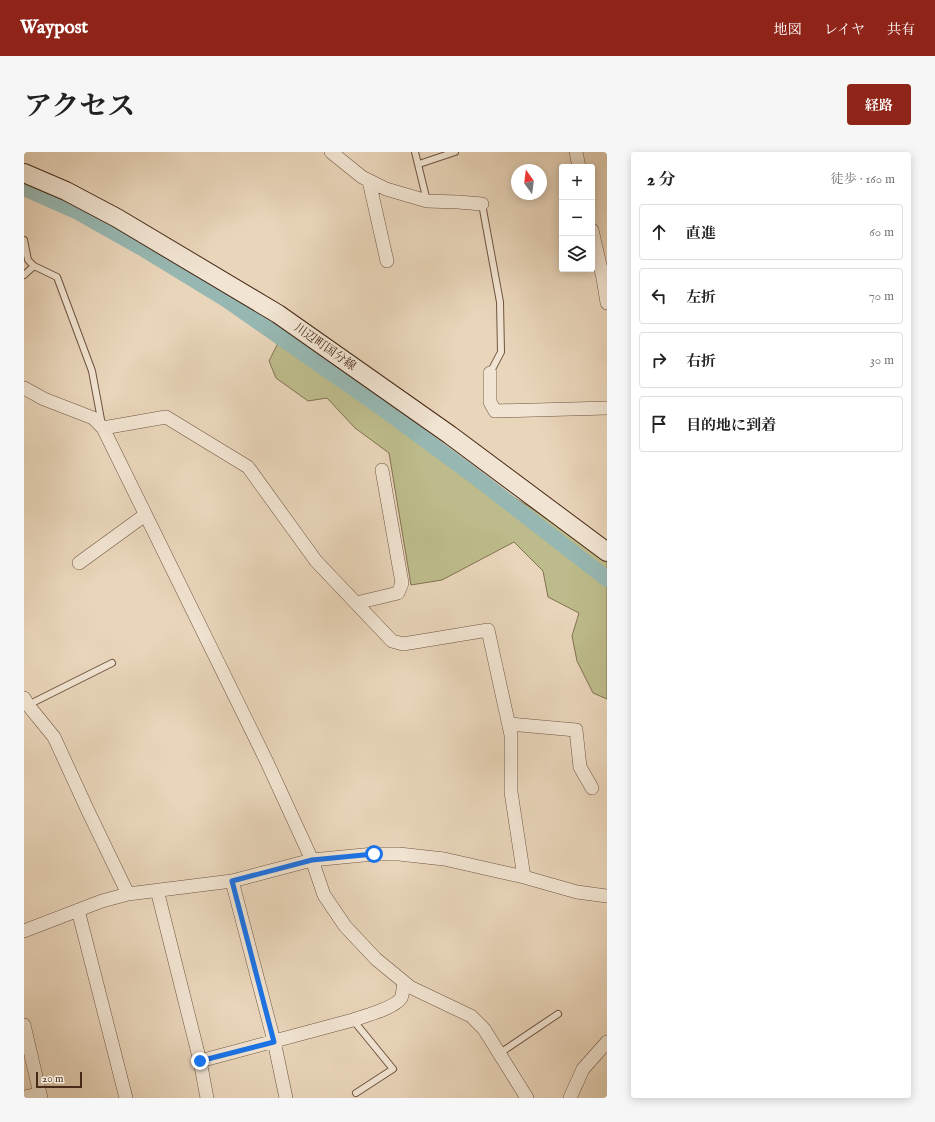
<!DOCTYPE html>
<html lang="ja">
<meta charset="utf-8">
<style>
:root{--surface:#fff;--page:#f6f6f6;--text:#222;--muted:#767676;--line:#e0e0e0;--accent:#8f2418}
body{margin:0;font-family:"IM FELL English","Noto Serif JP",serif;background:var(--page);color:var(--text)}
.controls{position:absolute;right:12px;top:12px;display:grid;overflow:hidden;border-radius:4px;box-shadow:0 2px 10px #0003}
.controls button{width:36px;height:36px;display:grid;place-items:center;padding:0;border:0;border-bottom:1px solid var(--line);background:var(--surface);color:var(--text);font:20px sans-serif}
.compass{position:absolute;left:487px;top:12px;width:36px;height:36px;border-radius:50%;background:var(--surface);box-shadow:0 2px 10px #0003;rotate:346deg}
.scale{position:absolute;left:12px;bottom:10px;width:46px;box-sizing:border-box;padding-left:4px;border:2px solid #462917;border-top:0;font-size:11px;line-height:14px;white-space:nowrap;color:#462917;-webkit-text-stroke:3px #f1e4d2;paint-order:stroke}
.stop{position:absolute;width:12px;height:12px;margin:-9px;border:3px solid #1a73e8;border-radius:50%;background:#fff}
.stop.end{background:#1a73e8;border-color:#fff;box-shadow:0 1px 4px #0008}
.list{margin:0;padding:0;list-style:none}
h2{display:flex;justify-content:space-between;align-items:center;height:52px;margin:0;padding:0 16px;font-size:17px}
h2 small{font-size:13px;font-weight:400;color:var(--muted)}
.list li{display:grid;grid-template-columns:26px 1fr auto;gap:12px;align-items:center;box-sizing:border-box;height:56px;margin:0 8px 8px;padding:0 8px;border:1px solid var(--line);border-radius:4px}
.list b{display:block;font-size:15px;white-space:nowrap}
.list em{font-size:13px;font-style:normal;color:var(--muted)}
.icon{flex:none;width:22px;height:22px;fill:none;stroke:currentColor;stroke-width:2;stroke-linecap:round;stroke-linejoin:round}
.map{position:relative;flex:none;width:583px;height:946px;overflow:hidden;border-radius:4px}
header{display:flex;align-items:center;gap:24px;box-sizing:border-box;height:56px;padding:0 20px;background:var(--accent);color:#fff}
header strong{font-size:19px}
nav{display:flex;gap:22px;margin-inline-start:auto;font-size:14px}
.intro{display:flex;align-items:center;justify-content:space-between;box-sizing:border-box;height:96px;padding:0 24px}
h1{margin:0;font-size:28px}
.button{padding:10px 18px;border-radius:4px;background:var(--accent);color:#fff;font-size:14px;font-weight:700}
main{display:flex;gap:24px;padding:0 24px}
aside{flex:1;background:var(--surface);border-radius:4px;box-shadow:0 2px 10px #0003}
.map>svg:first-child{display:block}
.green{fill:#bdbb8b;stroke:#827251}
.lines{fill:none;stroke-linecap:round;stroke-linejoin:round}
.canal{stroke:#97b8b2;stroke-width:16}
.lane-casing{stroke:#6f5440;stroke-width:8}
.street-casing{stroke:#6f5440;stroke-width:14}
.secondary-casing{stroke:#462917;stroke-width:20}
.lane{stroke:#f1e4d2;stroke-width:6}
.street{stroke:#f1e4d2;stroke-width:13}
.secondary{stroke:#f1e4d2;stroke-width:18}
.route{stroke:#1a73e8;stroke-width:5}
.labels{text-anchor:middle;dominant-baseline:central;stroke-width:3.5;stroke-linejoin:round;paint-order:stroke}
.street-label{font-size:12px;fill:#462917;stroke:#f1e4d2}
</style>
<header>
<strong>Waypost</strong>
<nav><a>地図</a><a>レイヤ</a><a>共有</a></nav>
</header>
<div class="intro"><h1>アクセス</h1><a class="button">経路</a></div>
<main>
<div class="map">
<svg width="583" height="946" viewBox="0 0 583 946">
<rect width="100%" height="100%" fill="#e9d5ba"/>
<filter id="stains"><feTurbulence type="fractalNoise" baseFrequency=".005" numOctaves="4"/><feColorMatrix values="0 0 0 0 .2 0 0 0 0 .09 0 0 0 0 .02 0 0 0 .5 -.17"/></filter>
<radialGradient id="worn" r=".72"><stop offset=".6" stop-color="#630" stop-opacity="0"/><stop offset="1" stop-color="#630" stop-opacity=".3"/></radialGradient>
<path class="green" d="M254,191L291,218L392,285L504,354L583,408V547L569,541L553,509L548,484L555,461L524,445L519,419L490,390L418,428L387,433L365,301L331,276L303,246L284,249L252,226L245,209Z"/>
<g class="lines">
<path class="canal" d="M0,36L54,60L118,96L203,148L362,259L449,323L583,427"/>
<g class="lane-casing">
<path id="lane" d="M391,0L403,49
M395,12L431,0
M458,52L476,150L477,200L466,221
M0,88L4,108L10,114L33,125L68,219L78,273
M0,123L10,114
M4,553L88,511
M329,868L369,917L332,941
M476,901L534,862"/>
</g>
<g class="street-casing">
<path id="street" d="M307,0L338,25L362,37L403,49L434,50L458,52
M552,0L555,15
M345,29L363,109
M568,78L579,126L583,151
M466,221V250L471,259L583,256
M0,236L20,247L69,266L79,276L243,610L288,708L300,743L321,774L352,807L380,830L386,835L447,864L460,877L503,946
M79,276L142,265L224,315L292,409L368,489L379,492L464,478L487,583V640L500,725
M55,411L121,363
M332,451L374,441L378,431L358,318
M0,546L4,553L30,585L64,659L104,742
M485,572L552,578L556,615L568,636
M208,729L250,889L262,946
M133,738L176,909L183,946
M54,758L102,946
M0,779L78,749L104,742L208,729L288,708L350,702H375L420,707L500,725L553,740L583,744
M0,873L17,946
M176,909L329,868C340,864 371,856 377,846C379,842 379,835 380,830
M0,945L16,942
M546,946L559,917L583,890"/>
</g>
<g class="secondary-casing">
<path id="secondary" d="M0,21L42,39L93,66L254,162L426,283L583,400"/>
</g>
<use href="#lane" class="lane"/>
<use href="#street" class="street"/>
<use href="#secondary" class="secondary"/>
</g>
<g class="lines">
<path class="route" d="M176,909L250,890L208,729L288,708L350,702"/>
</g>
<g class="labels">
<g class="street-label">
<text transform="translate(301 195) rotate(35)">川辺町国分線</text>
</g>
</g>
<rect width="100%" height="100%" filter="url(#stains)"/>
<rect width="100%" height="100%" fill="url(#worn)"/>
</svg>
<div class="controls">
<button>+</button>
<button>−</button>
<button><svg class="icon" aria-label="layers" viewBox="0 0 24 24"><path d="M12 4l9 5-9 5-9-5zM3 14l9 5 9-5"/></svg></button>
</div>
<svg class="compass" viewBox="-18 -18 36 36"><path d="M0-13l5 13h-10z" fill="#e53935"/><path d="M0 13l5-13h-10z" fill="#767676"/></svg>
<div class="scale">20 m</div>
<div class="stop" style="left:350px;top:702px"></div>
<div class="stop end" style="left:176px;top:909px"></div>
</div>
<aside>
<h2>2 分<small>徒歩 · 160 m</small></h2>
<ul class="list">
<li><svg class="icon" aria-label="ahead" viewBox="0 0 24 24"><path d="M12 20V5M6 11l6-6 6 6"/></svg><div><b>直進</b></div><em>60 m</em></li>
<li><svg class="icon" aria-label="left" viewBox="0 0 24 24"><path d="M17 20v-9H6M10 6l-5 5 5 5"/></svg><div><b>左折</b></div><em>70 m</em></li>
<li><svg class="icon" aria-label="right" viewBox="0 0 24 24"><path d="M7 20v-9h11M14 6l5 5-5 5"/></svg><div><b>右折</b></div><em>30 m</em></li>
<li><svg class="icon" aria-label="arrive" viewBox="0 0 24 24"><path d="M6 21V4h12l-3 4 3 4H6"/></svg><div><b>目的地に到着</b></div></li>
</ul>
</aside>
</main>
